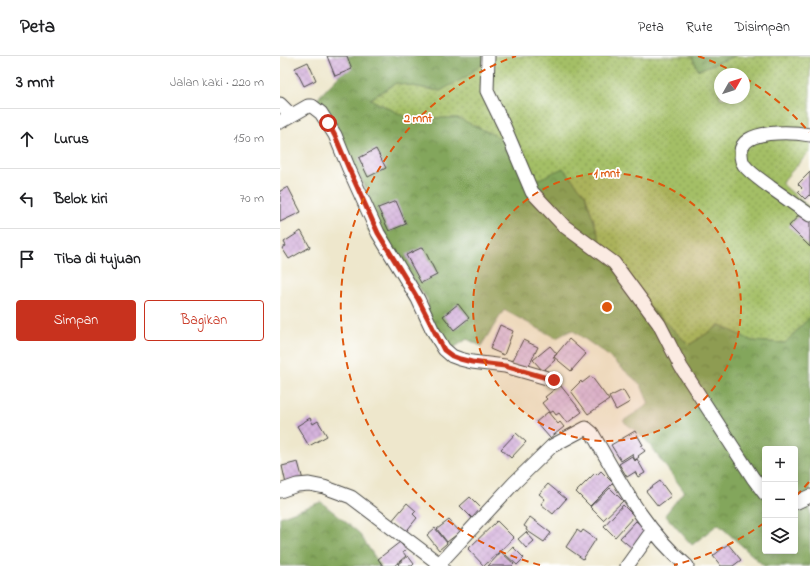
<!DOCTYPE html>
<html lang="id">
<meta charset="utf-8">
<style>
:root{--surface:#fff;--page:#f2f2f2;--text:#202124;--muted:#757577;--line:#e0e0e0;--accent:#c8321e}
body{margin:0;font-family:"Indie Flower",sans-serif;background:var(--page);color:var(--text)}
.controls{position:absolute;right:12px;bottom:12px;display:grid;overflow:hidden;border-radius:4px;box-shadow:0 2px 10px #0003}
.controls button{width:36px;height:36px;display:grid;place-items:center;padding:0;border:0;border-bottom:1px solid var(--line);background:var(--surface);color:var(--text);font:20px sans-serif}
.compass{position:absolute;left:434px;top:12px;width:36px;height:36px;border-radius:50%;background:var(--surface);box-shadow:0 2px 10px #0003;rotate:51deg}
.stop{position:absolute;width:12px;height:12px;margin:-9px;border:3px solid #c8321e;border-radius:50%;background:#fff}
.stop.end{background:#c8321e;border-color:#fff;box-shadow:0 1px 4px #0008}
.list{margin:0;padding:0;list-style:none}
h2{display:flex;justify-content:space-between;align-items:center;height:52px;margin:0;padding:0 16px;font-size:17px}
h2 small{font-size:13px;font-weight:400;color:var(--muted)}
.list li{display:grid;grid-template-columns:26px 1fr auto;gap:12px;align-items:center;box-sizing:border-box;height:60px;padding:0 16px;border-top:1px solid var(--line)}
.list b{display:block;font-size:15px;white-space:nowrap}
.list em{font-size:13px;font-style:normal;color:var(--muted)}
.actions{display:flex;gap:8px;padding:12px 16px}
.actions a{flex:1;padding:9px 0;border:1px solid var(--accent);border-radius:4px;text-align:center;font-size:14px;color:var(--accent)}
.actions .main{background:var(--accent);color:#fff}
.icon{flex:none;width:22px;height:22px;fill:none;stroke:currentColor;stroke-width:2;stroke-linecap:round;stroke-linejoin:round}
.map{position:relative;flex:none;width:530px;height:510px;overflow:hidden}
header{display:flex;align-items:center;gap:24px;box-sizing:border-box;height:56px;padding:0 20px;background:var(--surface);border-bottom:1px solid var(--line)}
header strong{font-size:19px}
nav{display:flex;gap:22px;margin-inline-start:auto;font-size:14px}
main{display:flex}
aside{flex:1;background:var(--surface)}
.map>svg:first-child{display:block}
.grass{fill:url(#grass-dots);stroke:#687548;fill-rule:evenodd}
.forest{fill:url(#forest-crowns);stroke:#576843;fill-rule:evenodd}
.building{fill:url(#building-cross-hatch)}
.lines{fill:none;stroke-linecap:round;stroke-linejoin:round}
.minor-casing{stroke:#484743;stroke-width:15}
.minor{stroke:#fff;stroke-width:13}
.route{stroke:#c8321e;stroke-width:5}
.ring{fill:none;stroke:#df570e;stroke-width:2;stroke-dasharray:7 5}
.centre{fill:#df570e;stroke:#fff;stroke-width:2}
.ring-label{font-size:12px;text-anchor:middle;font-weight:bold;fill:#df570e;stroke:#fff;stroke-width:3.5;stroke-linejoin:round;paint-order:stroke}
</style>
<header>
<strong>Peta</strong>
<nav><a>Peta</a><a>Rute</a><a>Disimpan</a></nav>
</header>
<main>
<aside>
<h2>3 mnt<small>Jalan kaki · 220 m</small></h2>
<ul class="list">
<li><svg class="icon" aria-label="ahead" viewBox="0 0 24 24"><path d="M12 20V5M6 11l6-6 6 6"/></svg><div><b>Lurus</b></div><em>150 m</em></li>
<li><svg class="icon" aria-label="left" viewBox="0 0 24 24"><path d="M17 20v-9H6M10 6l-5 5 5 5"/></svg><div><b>Belok kiri</b></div><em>70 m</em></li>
<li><svg class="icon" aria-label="arrive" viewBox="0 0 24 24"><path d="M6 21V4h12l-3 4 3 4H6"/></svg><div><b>Tiba di tujuan</b></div></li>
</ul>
<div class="actions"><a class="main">Simpan</a><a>Bagikan</a></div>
</aside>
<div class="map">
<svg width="530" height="510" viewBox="0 0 530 510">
<defs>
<pattern id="grass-dots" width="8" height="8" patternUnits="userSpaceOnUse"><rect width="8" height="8" fill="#a4bf66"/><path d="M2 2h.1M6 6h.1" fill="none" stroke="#869b54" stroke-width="1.8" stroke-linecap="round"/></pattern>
<pattern id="forest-crowns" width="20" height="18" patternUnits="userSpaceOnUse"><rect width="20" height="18" fill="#83a65b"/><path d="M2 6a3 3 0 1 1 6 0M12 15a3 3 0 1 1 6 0" fill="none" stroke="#6b874b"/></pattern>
<pattern id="building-cross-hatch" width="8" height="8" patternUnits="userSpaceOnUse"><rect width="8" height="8" fill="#d5b3dd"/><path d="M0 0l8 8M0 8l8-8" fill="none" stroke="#b79abe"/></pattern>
</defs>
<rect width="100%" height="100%" fill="#fff"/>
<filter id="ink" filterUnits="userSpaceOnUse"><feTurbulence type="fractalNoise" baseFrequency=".025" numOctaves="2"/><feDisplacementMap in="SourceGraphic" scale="8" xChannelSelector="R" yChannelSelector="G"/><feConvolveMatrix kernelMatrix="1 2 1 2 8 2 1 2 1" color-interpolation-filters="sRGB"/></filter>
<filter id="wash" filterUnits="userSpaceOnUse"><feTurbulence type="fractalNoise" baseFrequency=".012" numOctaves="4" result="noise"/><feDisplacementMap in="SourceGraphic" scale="16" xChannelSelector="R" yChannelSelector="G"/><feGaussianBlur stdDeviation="0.9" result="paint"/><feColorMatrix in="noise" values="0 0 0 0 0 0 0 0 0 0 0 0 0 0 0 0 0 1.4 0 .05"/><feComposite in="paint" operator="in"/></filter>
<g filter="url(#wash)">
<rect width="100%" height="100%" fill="#eee7cc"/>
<path class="grass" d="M212,0H412L418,14L455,0H530V97L529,96L501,127L530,152V261L505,287L472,285L440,269L409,289L354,236L322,190L305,138L253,127L178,62H128L90,43L116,27L160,35ZM440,18H464V42H440Z"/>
<path class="forest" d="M52,0H212L186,21L160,35L116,27L90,43L128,62H178L223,83L253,126L283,112L305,138L322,190L354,236L409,289L440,269L472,285L505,287L530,261V510H484L438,468L412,489L385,459L404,435L366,384L343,365L369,348L361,329L326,298L292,274L276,282L224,254L201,290L187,283L166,297L147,276L148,244L112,194L88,174L89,139L67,95L37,43L59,20ZM485,393H515V495H485Z
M412,0H455L418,14Z
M41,446L78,476L101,510H0V461Z"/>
<g id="blocks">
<path class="building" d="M47,0H67L72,13L55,20Z
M28,6L36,24L24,30L15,12Z
M96,93L106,112L88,121L79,102Z
M530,116V140L529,139L525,143L518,136L522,132L518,128Z
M8,131L21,156L0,166V135Z
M116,145L126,168L109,175L98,152Z
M521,157L530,166V191L509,170Z
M21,175L30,191L9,203L2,192L6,190L4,186Z
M143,191L157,219L141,227L126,199Z
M178,248L189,262L174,274L163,260Z
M220,269L233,275L224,299L210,293Z
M289,283L306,298L291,315L274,301Z
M243,284L258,291L246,316L231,308Z
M270,290L277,298L273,301L275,304L263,315L253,304Z
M311,320L329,344L308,358L291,335L301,325L302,327Z
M280,329L302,356L287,367L279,357L276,359L273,355L270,357L262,347L267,343L265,341Z
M343,334L350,346L336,354L329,341Z
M268,356L278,368L280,366L284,371L270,382L256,366Z
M30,362L33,368L38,365L47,380L29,390L17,370Z
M355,375L363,389L361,390L365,395L358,400L359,401L355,404L352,398L341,405L331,389Z
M236,377L246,386L231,402L221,393Z
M352,400L355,405L357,403L365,417L358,421L355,416L347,421L339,408Z
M18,406L23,424L6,428L2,410Z
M321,415L333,427L310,450L296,436L315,417L317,419Z
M380,425L391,440L378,450L366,435Z
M268,428L286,443L273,458L261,448L265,443L259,438Z
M330,432L343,445L323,464L310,451Z
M190,441L202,453L192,462L180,450Z
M127,447L136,455L133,458L137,462L124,478L111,466Z
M343,449L354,460L335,481L324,470Z
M250,461L271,477L264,486L246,474L247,472L244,470Z
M169,464L180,476L167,486L157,473Z
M217,465L234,482L204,510L188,493Z
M356,465L367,474L352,492L340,482Z
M155,472L167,487L159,494L147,479Z
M297,474L301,477L303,474L316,483L303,503L286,491Z
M246,476L254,485L246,492L238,483Z
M120,486L126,494L123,496L126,500L114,510H103L98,503Z
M448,488L461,504L453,510H441L433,500Z
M233,491L244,502L237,509L226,499Z
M221,496L234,508L232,510H208Z
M128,500L134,508L132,510H120L118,508Z"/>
</g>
</g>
<g filter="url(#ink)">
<use href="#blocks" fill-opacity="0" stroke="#484743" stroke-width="1"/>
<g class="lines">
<g class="minor-casing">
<path id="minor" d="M208,0L207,35L224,70L252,136L284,170L334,207L379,268L401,311L473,422L485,438
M0,48L11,59
M0,66L28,50H32L41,57L55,79L69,113L98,177L138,243L152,273L164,293L172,300L180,303L192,306L225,310L274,324
M530,79C514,76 459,72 461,98C461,102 462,106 464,109C471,118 481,124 490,131C503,140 517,150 530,159
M0,435L17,429L29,428L44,431L71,441L162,510
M515,447L530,440
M159,508L234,427L272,390L306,372L312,377C341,427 363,472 407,510
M347,510L372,475"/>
</g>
<use href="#minor" class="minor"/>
</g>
</g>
<g class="lines" filter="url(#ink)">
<path class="route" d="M48,67L55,80L69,113L98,177L138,243L164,294L172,300L180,303L192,306L225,310L274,324"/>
</g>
<circle cx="327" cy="251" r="134" fill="#df570e" fill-opacity=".12"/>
<g class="ring">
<circle cx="327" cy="251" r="134"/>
<path d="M529 426A267 267 0 0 1 516 440M484 467A267 267 0 0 1 394 509M260 509A267 267 0 0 1 236 0M418 0A267 267 0 0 1 456 17M465 22A267 267 0 0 1 529 76"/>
</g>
<circle cx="327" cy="251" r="6" class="centre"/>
<g class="ring-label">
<text x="138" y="66">2 mnt</text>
<text x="327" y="121">1 mnt</text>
</g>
</svg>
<div class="controls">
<button>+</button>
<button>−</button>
<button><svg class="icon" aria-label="layers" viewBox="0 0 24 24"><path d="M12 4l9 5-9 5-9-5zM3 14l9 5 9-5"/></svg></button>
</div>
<svg class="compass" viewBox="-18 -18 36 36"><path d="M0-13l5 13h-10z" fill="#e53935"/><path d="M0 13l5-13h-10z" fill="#757577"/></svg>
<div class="stop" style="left:48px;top:67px"></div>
<div class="stop end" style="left:274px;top:324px"></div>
</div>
</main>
